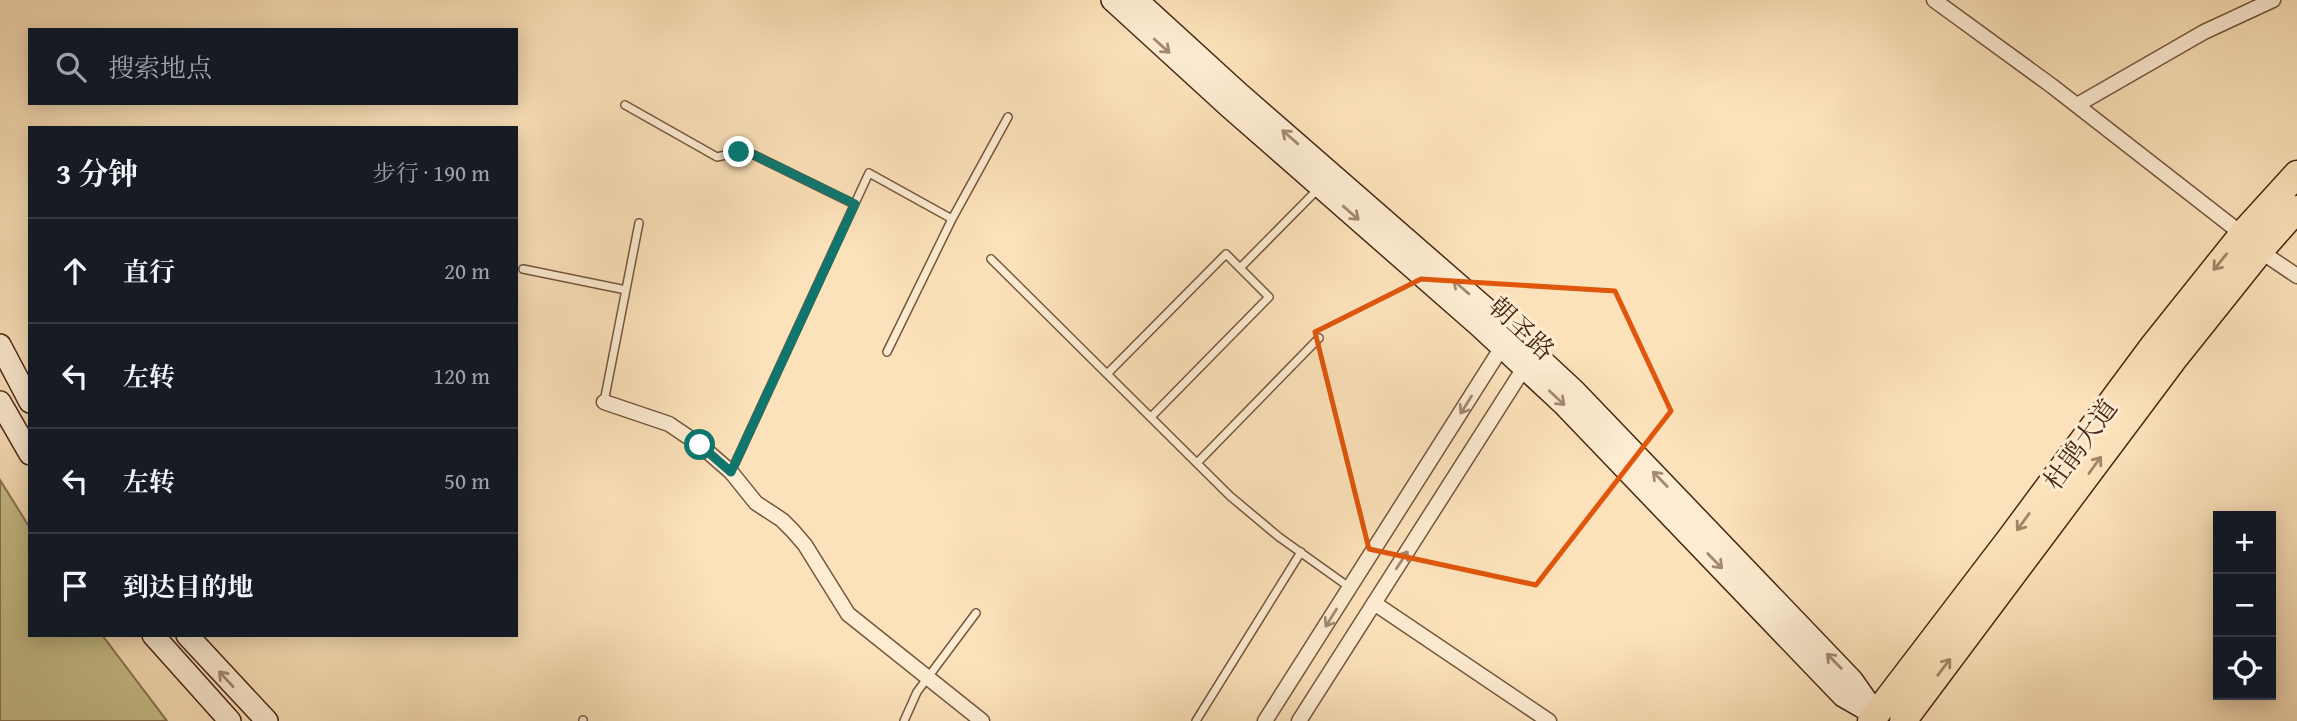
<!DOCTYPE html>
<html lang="zh">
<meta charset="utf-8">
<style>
:root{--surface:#171b24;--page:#20242c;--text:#f1f3f6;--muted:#9ea1a6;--line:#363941}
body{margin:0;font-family:"Gentium Book Plus","Noto Serif SC",serif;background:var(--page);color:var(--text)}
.controls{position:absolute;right:21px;bottom:21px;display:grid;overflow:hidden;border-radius:0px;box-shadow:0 4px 18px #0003}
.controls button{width:63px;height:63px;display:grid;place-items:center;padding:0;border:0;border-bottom:2px solid var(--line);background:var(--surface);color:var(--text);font:35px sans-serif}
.stop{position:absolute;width:21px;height:21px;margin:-16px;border:5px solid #0f766e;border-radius:50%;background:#fff}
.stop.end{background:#0f766e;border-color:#fff;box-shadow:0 2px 7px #0008}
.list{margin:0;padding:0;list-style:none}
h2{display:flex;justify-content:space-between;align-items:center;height:91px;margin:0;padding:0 28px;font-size:30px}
h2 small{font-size:23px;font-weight:400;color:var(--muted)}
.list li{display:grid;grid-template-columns:46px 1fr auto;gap:21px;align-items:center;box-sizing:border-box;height:105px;padding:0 28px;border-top:2px solid var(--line)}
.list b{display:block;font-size:26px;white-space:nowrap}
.list em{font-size:23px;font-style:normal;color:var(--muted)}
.icon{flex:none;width:38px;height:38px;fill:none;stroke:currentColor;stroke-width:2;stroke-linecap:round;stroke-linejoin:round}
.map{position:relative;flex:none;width:2297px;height:721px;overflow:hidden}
.search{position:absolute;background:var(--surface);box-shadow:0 4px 18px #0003;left:28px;top:28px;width:490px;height:77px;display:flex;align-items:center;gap:18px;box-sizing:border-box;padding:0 24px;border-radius:0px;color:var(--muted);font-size:26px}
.panel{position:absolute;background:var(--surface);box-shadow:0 4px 18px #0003;left:28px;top:126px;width:490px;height:511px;border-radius:0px}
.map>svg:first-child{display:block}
.green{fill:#c7c08a;stroke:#88734f;stroke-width:2}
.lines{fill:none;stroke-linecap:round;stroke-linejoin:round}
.lane-casing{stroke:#76553e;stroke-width:10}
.street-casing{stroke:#76553e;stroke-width:17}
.secondary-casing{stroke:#492614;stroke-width:24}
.highway-casing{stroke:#492614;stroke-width:29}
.lane{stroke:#fdecd2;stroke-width:7}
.street{stroke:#fdecd2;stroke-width:14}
.secondary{stroke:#fdecd2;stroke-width:21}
.highway{stroke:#fce2ba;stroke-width:26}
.oneway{stroke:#a38973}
.oneway2{stroke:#a28467}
.route{stroke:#0f766e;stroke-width:9}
.marked{fill:none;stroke:#e0560c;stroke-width:5;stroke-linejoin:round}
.labels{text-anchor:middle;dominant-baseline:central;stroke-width:6;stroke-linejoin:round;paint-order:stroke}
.street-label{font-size:26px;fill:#492614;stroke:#fdecd2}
</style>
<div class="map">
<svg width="2297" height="721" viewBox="0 0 2297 721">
<rect width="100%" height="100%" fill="#fce2ba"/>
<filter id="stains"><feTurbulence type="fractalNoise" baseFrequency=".00286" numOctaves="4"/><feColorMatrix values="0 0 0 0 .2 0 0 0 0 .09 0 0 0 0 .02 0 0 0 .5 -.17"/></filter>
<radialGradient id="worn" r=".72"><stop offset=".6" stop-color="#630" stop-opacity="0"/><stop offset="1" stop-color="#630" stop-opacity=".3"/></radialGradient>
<path class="green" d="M0,480L30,528V635H102L167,721H0Z"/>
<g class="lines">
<g class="lane-casing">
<path id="lane" d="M625,105L717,157L739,152L754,155L854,204
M991,259L1230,496L1279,537L1349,587
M1240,268L1318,189
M523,269L626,290
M887,352L952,219L1008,117
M1107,374L1226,254L1269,297L1151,417
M604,402L639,223
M1197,463L1319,338
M731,472L869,173L952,219
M583,721V720
M904,721L917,692L976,613
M1196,721L1301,552"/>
</g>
<g class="street-casing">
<path id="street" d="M1934,0L2052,86L2242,234
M2077,105L2204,32L2273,0
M2260,251L2297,276
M604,402L669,424L700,445L731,472L756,503L782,520L793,531L805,545L848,614L982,721
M1374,603L1549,721
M1265,721L1502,347
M1299,721L1524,368"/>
</g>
<g class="secondary-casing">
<path id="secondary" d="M1112,0L1229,107L1478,325L1563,404L1843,696L1876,715
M1137,0L1240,94L1490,312L1575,391L1852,680L1873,710
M0,345L30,402
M0,402L30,454
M153,635L230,721
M187,635L267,721"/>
</g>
<g class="highway-casing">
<path id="highway" d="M1871,721L2010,539L2154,345L2246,230L2297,174
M1903,721L2173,360L2264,246L2297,209"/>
</g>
<use href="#lane" class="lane"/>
<use href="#street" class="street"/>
<use href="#secondary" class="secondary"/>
<use href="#highway" class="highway"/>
</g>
<defs><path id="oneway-shaft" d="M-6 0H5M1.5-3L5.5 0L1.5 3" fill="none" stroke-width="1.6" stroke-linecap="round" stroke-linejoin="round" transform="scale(1.75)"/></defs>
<g class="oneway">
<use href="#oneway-shaft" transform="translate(1162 46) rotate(42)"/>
<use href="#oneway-shaft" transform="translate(1290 137) rotate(-139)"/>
<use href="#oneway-shaft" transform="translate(1351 213) rotate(41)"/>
<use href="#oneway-shaft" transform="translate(1461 287) rotate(-139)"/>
<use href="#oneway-shaft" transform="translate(1557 398) rotate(43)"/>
<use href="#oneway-shaft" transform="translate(1466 405) rotate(122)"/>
<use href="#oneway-shaft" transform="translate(1660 479) rotate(-134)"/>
<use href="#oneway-shaft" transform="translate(1402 560) rotate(-57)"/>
<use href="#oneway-shaft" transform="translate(1715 561) rotate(46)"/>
<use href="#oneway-shaft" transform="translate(1331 618) rotate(122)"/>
<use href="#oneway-shaft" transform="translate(1834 661) rotate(-134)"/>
<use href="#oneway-shaft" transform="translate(226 679) rotate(-133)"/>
</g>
<g class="oneway2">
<use href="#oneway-shaft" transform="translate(2220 262) rotate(129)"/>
<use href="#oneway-shaft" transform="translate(2095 465) rotate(-54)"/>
<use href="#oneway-shaft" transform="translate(2023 522) rotate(126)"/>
<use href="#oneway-shaft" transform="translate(1944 667) rotate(-53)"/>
</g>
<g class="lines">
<path class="route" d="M700,445L731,472L855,204L754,155L739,152"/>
</g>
<path class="marked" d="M1421,279L1615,291L1671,411L1536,585L1369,549L1315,332Z"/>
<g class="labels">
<g class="street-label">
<text transform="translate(1522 328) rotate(43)">朝圣路</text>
<text transform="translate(2080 444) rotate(-54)">杜鹃大道</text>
</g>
</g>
<rect width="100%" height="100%" filter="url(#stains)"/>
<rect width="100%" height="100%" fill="url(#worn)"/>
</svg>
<div class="controls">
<button>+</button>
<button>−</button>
<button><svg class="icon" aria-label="locate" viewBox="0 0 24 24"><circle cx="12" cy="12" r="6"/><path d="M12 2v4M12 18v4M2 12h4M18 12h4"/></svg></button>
</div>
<div class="stop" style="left:700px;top:445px"></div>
<div class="stop end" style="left:739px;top:152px"></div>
<div class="search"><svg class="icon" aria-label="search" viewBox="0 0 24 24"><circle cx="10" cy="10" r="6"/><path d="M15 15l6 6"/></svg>搜索地点</div>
<section class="panel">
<h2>3 分钟<small>步行 · 190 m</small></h2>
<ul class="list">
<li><svg class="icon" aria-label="ahead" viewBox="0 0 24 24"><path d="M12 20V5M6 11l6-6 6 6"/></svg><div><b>直行</b></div><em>20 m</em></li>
<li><svg class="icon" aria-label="left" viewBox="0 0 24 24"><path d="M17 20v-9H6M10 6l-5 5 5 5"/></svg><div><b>左转</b></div><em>120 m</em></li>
<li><svg class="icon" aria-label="left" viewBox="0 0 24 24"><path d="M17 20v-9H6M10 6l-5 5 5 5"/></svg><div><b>左转</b></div><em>50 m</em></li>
<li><svg class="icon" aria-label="arrive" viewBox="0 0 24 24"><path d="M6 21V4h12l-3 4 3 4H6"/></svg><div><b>到达目的地</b></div></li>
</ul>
</section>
</div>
